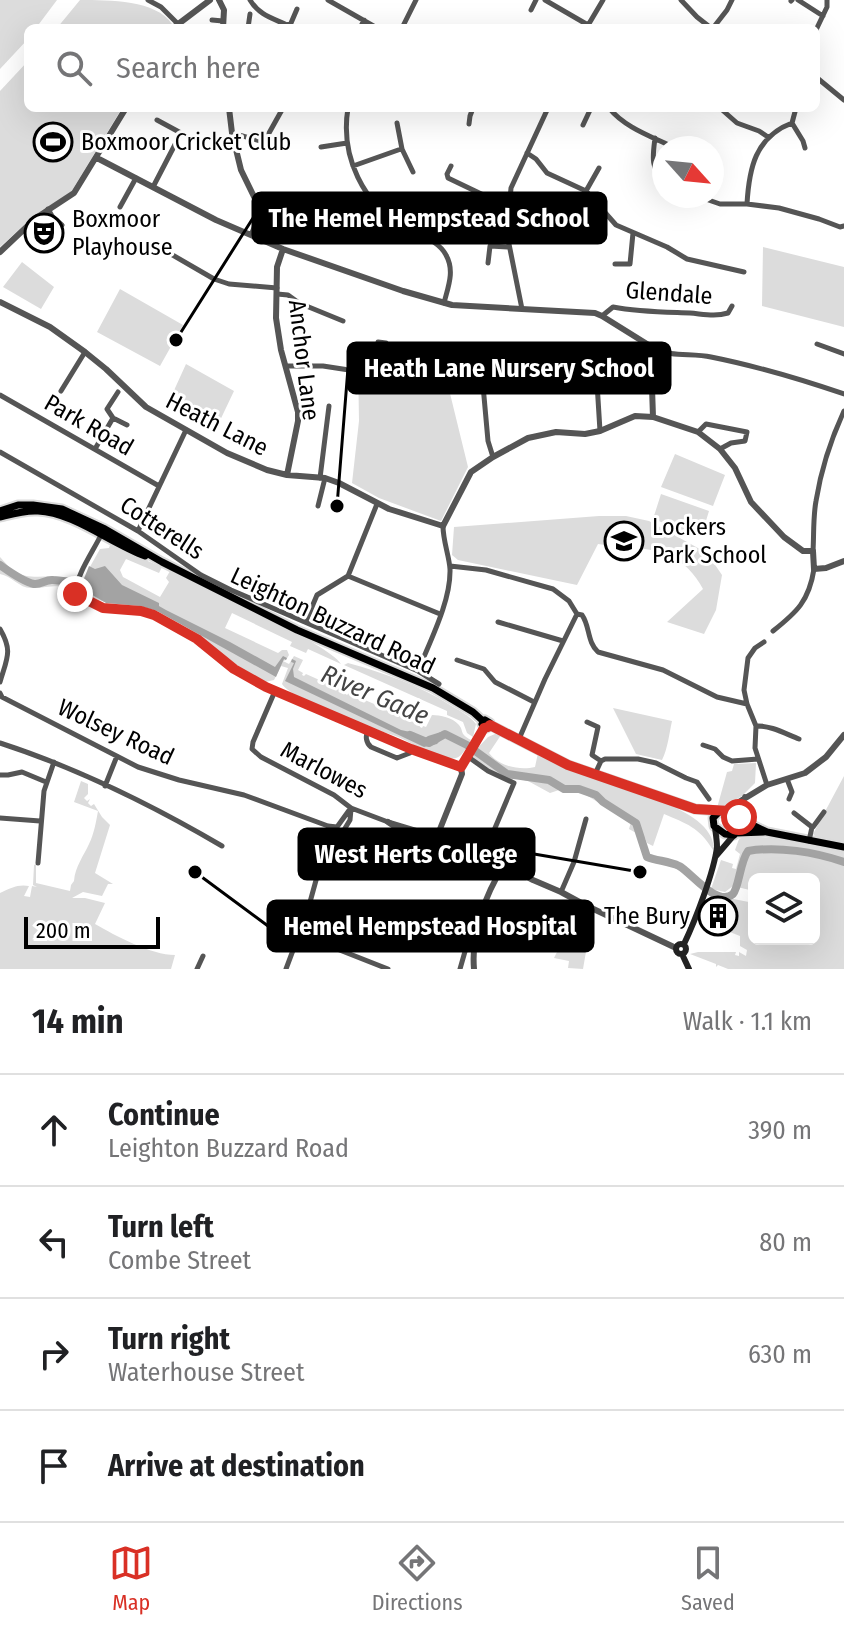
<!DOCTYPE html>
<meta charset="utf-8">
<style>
:root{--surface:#fff;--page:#f2f2f2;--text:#202124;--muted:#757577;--line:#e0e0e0;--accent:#d93025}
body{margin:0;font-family:"Fira Sans Condensed",sans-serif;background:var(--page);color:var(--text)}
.controls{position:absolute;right:24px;bottom:24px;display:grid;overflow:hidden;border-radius:12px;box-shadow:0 8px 32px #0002}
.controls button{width:72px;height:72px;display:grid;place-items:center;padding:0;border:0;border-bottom:2px solid var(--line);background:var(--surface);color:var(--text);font:40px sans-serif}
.compass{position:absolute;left:652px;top:136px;width:72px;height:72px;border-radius:50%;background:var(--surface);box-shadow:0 8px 32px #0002;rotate:117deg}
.scale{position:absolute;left:24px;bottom:20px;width:136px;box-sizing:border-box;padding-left:8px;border:4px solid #000;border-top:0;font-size:22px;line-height:28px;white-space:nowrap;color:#000;-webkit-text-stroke:6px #fff;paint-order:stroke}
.stop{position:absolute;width:24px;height:24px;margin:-18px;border:6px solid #d93025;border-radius:50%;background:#fff}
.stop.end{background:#d93025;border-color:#fff;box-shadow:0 2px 8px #0008}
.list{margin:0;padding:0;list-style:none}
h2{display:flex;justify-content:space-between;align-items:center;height:104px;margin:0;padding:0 32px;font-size:34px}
h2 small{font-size:26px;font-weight:400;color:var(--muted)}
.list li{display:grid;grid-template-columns:52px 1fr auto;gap:24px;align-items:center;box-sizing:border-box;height:112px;padding:0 32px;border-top:2px solid var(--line)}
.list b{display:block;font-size:30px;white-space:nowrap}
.list p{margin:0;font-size:26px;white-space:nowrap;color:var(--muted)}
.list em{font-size:26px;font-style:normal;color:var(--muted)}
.icon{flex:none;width:44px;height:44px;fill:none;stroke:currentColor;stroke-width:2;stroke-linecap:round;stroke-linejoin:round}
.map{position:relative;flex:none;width:844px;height:969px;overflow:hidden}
.search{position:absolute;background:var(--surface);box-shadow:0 8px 32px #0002;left:24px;right:24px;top:24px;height:88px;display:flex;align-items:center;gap:20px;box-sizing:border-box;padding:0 28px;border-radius:12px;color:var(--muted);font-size:30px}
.sheet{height:552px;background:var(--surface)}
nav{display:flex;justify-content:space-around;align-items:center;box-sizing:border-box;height:112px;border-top:2px solid var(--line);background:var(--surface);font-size:22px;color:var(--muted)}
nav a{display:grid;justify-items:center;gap:4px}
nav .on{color:var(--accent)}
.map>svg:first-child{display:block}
.green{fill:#dcdcdc}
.water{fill:#a3a3a3}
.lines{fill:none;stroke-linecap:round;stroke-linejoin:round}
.river{stroke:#a3a3a3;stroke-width:8}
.primary-casing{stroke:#dbdbdb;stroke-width:11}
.minor{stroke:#555;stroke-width:5}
.tertiary{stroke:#555;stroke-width:6}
.secondary{stroke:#222;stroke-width:6}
.primary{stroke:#000;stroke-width:7}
.route{stroke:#d93025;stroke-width:10}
.labels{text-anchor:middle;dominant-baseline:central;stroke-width:6;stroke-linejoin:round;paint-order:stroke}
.poi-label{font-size:24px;fill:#000;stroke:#fff;text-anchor:start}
.street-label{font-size:24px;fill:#000;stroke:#fff}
.water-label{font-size:26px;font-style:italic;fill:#444;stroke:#fff}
.leader{fill:none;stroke:#000;stroke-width:3}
.callout-dot{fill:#000;stroke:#fff;stroke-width:3}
.callout{fill:#000;stroke:#000;stroke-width:3}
.callout-label{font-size:26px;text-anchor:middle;font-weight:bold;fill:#fff}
</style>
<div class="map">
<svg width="844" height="969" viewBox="0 0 844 969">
<rect width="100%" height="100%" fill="#fff"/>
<path class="green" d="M0,0H57L36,28H28V39L0,69Z
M80,0C110,0 156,0 172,24L169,28H57Z
M28,61V108H122L71,192L25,224L0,247V91Z
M763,247L844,267V327L762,306Z
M22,262L54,287L41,309L3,287Z
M120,289L183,325L160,366L97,332Z
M358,362L444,369L468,467L441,521L379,498L352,483L359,421Z
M186,364L234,391L215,431L166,408Z
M675,454L725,475L713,506L661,487Z
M661,494L709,511L701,537L653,519Z
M599,516H626L649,521L707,553L722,575L716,610L704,634L667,622L703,589C695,574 683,561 667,554C652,548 616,546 598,544L577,585L458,560L452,555L454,527Z
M110,545L162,567L159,573L126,559L120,570L123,577L160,597L169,582L166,578L170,571C199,585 330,644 341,664L308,649L306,653L290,646L292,642L232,613L225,628L278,653L282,650H287L289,655L286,660L283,661L289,664L294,656L303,660L298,670L303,673L302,675L304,676L306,674L344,691V693L347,695L349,693L381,707L383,711L384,709L420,725V727L422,728L423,726L426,727L432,715C440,715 453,718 458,724C465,731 458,733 471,740C467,746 463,756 456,758C440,762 413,743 398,737C374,728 294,702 282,684L288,668L281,666L274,680L265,682C224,662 195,624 151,608C133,602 83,609 82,581L100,549L109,548Z
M0,557C5,562 9,568 14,571C32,583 55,571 72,580L68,587C52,585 46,588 32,588C20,589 12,576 0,574Z
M348,663C384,673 419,685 450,705C460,711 469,715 476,724L473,737L467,733L463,722L447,715V711L344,665Z
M613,708L672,721C669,734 668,748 662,760L636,754Z
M495,734L501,735L489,753C498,766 520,771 535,767L538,753C553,760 568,769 583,775C617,789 712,806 714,848L713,850C699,827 687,824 664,814L653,846L647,843L645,838L629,829L631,822L581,792L565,788L550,793L528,781L515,778L512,780L487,769L471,755L488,737Z
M756,763L755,783L742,796L721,809L717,808L727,772L732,771L734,764Z
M844,776V844L820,841L813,834Z
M81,781L88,784V794L84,798L87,801L90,799L88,803L91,806L94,804L102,817L110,825L95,873L113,884H108L102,896L83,892L72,898H85L105,903L95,924C116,936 151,955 175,955L171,969H0V893C11,888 18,884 29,886L24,896L30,897L32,886L37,887L33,885L34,865L36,864V883L70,891L71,885L74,881C75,867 84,855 89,844C94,834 96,822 98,811L74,802Z
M746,836L809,841L844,847V969H728L718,965L716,967V964L690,954L698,952H736L735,955L739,956V952L746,956L747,950L740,946V936L722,929L728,906L717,904L718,896L754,903V939H814V879H754V891L733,886L725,892L711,889L721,860L733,864L732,868L736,869L740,854L735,850L739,839Z
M568,930L588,940L583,969L568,968L569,961L554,958Z"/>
<path class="water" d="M89,566L95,569L105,566L122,585L159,603V606L166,610L230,642L275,667L283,656L287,658L286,660L284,659L276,677L157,611L140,606L106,603L89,593L83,588L82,584Z
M292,659L296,661L293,669L294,677L401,730L415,733L414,736L422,740L428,736L444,731L445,735L437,744L424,747L285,681L294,663L291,662Z"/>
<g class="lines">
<path class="river" d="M0,565C10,572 22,581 34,584C41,585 46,579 53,580C65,581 80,582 92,586
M410,735L429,743L445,734L467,745L507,774L549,780L564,789H579L596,795L603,802L636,823L647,857C657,861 669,861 679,866C690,871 717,908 733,894C739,887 740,862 748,851C778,846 815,852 844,862"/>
<g class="primary-casing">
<path id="primary" d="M0,511L18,505H33L62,509L105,529L162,562L297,630L433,688L473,712L483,721
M0,517C12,514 25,510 38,511C72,512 112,544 145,556
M485,720L490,723L487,728L482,724Z
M490,725L568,765L695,809L720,811
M720,811H730L739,817L741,826L734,835L725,834L714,826L713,818Z
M740,819L767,832L844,847
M737,833L764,832"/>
</g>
<path class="minor" d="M148,0L161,7L178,24
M250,0C259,15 272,18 287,25L291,23L297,9
M328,0L377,28
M545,0L588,25
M681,0L697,17L711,28
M798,0L823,16
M791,1L792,0
M531,10L536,0
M212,20L223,21
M223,27L235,28
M587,27L603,0
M248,28L250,14
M360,28L364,20
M402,28L416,0
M713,28L727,10L732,0
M816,30L827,7V0
M816,77L844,100
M348,108C340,156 363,205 406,228C420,236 438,240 446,255C455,271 448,287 444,303
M609,108C625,128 653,137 675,148
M720,108L737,123L759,131L768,137
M397,123L402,149L413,172
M792,123L803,141L805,148
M469,124L470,116L473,108
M583,125L591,108
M232,133L264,142L283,108
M655,138C653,154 650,170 664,180
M321,147L347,143
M527,153L536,159L547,173L586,191L616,225L667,247L687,259L744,272
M353,166L401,149
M451,166L447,174L448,178L496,201H509
M153,187L181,133L157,120
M586,191L599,168
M697,196L720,204H747L779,208L819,219L840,227L844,226
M747,204C749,169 755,137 792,123L796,108
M120,207L136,178
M48,209L52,216L62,225
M260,217L285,206L304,201
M157,246L214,279L229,284L277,288
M488,263L490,246L508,247
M615,264H630L633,233
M277,294L288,295L299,303L343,321
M522,309L507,234L511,188L548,108
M602,316L613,307C639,312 664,312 690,313C703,314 715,317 728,313L732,306
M378,342L386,343L392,352L432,358L469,352L481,363L488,441L493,457
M817,344L844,354
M655,349C671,357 693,353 711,357C756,366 800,379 844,394
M286,366H323L349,370
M597,383L600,431
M484,386L548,383H597L626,372L627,382
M61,391L85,352
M0,395L159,486
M113,418L127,425
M698,432L706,424L747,432L745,441L731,443L720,449
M95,449L113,418L107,409L118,392
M0,452L138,531L201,575L231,590L418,671L439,684
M320,478L329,406
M318,506L325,478
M138,531L186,430
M102,533C93,552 77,573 75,594L103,608L141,611L154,615L197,639L234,669L266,687L411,749L461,767
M813,551C814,535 813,517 816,501C821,470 831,439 844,411
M450,566L486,570L553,589L569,601L577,614L582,615C590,626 587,642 598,652L663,670L717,697L747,704
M348,576L440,614
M306,621L317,595L348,576L377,504
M498,622L563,641
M0,629C13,651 7,658 0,682
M773,631C797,612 809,601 814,569
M764,642L755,648L748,658L744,690L747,704L756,726L755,748L767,785
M457,660L484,669L495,682L534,702
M418,671C430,641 451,601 450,569C449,555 443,541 443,526
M275,691L253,742L252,749L261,757L334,795L351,808L388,822L431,835L436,839
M0,693L2,697L138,767L179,780L244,795L328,826L337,827
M587,722L598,727L592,755L601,761
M756,726C770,725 786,734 799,739
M368,730C365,736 366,743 371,747L397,758L410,753L411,749
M519,739L545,679L577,614
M0,743C77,768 152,805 222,846
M703,745L715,749L723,757L732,761L758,759
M467,756L488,771L514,783L484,854
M595,774L601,761L605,759H638L656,763L686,778L697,782L709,799
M0,775H8L22,772L46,782
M787,779L792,792L789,799
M105,786L117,756
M794,813L812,827L809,841
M0,818L40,821
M813,827L824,812
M332,846L337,827L350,809
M38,863L44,791L54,762
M561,892L574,862L586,819
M299,934L388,969
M197,969L203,956
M286,969L307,913L318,873L350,820L351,809
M460,969L468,941H474"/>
<path class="tertiary" d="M219,0L224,10L223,28
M173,28L210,0
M229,108L232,133L241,170L261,211L252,234
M97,158L216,220L283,249L403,291L452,305L595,313L602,316L655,349L651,358L653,417
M283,249L277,267L276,318L281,350L298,412V421L287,475
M0,252L36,218L74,193L126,108
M0,302L50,327L85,352L106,369L146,407L227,453L267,470L287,475L325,478L339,483L389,509L443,526L471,472L493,457L528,438L556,432L585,434L600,431L635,416L653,417L698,432L720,449L735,468L751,502L784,537L803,551H813L814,569L826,568L844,561
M724,811L767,785L805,773L826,757L844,735
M739,817L745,797
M388,822L397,828L428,840H443L484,854L533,880L561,892L585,905L676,948
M436,839L462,774L461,767L484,728
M436,839L441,844L495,865H504
M474,969C471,933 485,895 504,865"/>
<path class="secondary" d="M716,856L734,835
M676 949a5 5 0 1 1 10 0a5 5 0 1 1-10 0Z
M684,944C695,921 714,872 717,847C717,841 716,835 715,828
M682,954L689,969"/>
<use href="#primary" class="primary"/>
</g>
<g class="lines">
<path class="route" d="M75,594L103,608L141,611L154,615L197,639L234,669L266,687L411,749L461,767L484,728L488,727L490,725L568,765L695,809L730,811L739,817"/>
</g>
<defs>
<g id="stadium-ring" transform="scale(2)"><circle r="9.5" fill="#fff" stroke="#000" stroke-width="1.5"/><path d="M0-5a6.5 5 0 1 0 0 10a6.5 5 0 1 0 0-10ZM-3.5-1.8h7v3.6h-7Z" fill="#000"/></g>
<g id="theatre-ring" transform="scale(2)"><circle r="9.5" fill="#fff" stroke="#000" stroke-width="1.5"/><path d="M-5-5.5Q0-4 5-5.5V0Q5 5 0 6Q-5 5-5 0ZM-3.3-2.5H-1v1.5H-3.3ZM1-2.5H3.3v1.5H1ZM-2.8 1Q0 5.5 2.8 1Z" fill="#000"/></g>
<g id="school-ring" transform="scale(2)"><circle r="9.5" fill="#fff" stroke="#000" stroke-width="1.5"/><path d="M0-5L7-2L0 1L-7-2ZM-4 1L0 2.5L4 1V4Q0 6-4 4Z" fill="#000"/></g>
<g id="building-ring" transform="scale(2)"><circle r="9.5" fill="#fff" stroke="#000" stroke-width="1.5"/><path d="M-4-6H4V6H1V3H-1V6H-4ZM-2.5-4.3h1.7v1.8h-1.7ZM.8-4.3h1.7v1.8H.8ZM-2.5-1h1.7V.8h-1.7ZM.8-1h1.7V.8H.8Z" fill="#000"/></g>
</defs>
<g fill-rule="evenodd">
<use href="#stadium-ring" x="53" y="142"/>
<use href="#theatre-ring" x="44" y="233"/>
<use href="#school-ring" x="624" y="541"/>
<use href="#building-ring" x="718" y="916"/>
</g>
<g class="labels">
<g class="poi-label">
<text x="81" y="142">Boxmoor Cricket Club</text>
<text x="72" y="219">Boxmoor<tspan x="72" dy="28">Playhouse</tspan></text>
<text x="652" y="527">Lockers<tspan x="652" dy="28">Park School</tspan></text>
<text x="690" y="916" text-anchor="end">The Bury</text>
</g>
<g class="street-label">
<text transform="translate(669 293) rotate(4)">Glendale</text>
<text transform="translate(304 360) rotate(83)">Anchor Lane</text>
<text transform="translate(217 424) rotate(27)">Heath Lane</text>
<text transform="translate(89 425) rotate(30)">Park Road</text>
<text transform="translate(162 528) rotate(33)">Cotterells</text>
<text transform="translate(333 621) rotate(25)">Leighton Buzzard Road</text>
<text transform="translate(116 732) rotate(25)">Wolsey Road</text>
<text transform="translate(324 770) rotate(28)">Marlowes</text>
</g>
<g class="water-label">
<text transform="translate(375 695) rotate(23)">River Gade</text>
</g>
</g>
<path class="leader" d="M176 340L253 218M337 506L348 368M640 872L534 854M195 872L268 926"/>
<g class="callout-dot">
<circle cx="176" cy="340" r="8"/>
<circle cx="337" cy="506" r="8"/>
<circle cx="640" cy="872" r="8"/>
<circle cx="195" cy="872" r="8"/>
</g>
<g class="callout">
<rect x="253" y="193" width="353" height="50" rx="8"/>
<rect x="348" y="343" width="322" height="50" rx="8"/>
<rect x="299" y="829" width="235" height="50" rx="8"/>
<rect x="268" y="901" width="325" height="50" rx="8"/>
</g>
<g class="callout-label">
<text x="429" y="227">The Hemel Hempstead School</text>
<text x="509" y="377">Heath Lane Nursery School</text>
<text x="416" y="863">West Herts College</text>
<text x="430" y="935">Hemel Hempstead Hospital</text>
</g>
</svg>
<div class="controls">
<button><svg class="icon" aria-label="layers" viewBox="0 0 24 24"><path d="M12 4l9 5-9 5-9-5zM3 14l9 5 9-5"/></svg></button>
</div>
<svg class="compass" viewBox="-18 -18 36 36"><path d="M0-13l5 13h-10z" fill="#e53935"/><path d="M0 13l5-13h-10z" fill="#757577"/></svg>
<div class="scale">200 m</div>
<div class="stop" style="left:739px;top:817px"></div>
<div class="stop end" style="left:75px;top:594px"></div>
<div class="search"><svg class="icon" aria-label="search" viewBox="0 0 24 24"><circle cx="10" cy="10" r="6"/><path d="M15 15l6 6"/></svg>Search here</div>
</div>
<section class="sheet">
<h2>14 min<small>Walk · 1.1 km</small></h2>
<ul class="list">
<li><svg class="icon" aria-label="ahead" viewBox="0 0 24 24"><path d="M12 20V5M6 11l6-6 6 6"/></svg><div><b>Continue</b><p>Leighton Buzzard Road</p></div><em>390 m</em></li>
<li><svg class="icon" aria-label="left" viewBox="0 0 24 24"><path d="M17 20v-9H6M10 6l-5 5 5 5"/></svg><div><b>Turn left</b><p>Combe Street</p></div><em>80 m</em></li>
<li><svg class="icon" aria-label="right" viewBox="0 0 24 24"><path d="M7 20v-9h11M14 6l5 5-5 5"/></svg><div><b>Turn right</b><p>Waterhouse Street</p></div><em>630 m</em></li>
<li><svg class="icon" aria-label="arrive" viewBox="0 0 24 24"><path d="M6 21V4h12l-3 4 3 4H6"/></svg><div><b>Arrive at destination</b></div></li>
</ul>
</section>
<nav>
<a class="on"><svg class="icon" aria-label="map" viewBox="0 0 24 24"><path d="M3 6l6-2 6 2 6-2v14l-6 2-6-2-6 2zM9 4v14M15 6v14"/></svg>Map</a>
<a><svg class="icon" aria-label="directions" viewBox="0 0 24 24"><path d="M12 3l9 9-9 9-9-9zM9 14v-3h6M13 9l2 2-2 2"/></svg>Directions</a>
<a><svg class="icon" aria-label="saved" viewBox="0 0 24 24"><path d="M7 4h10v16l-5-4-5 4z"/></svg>Saved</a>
</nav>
